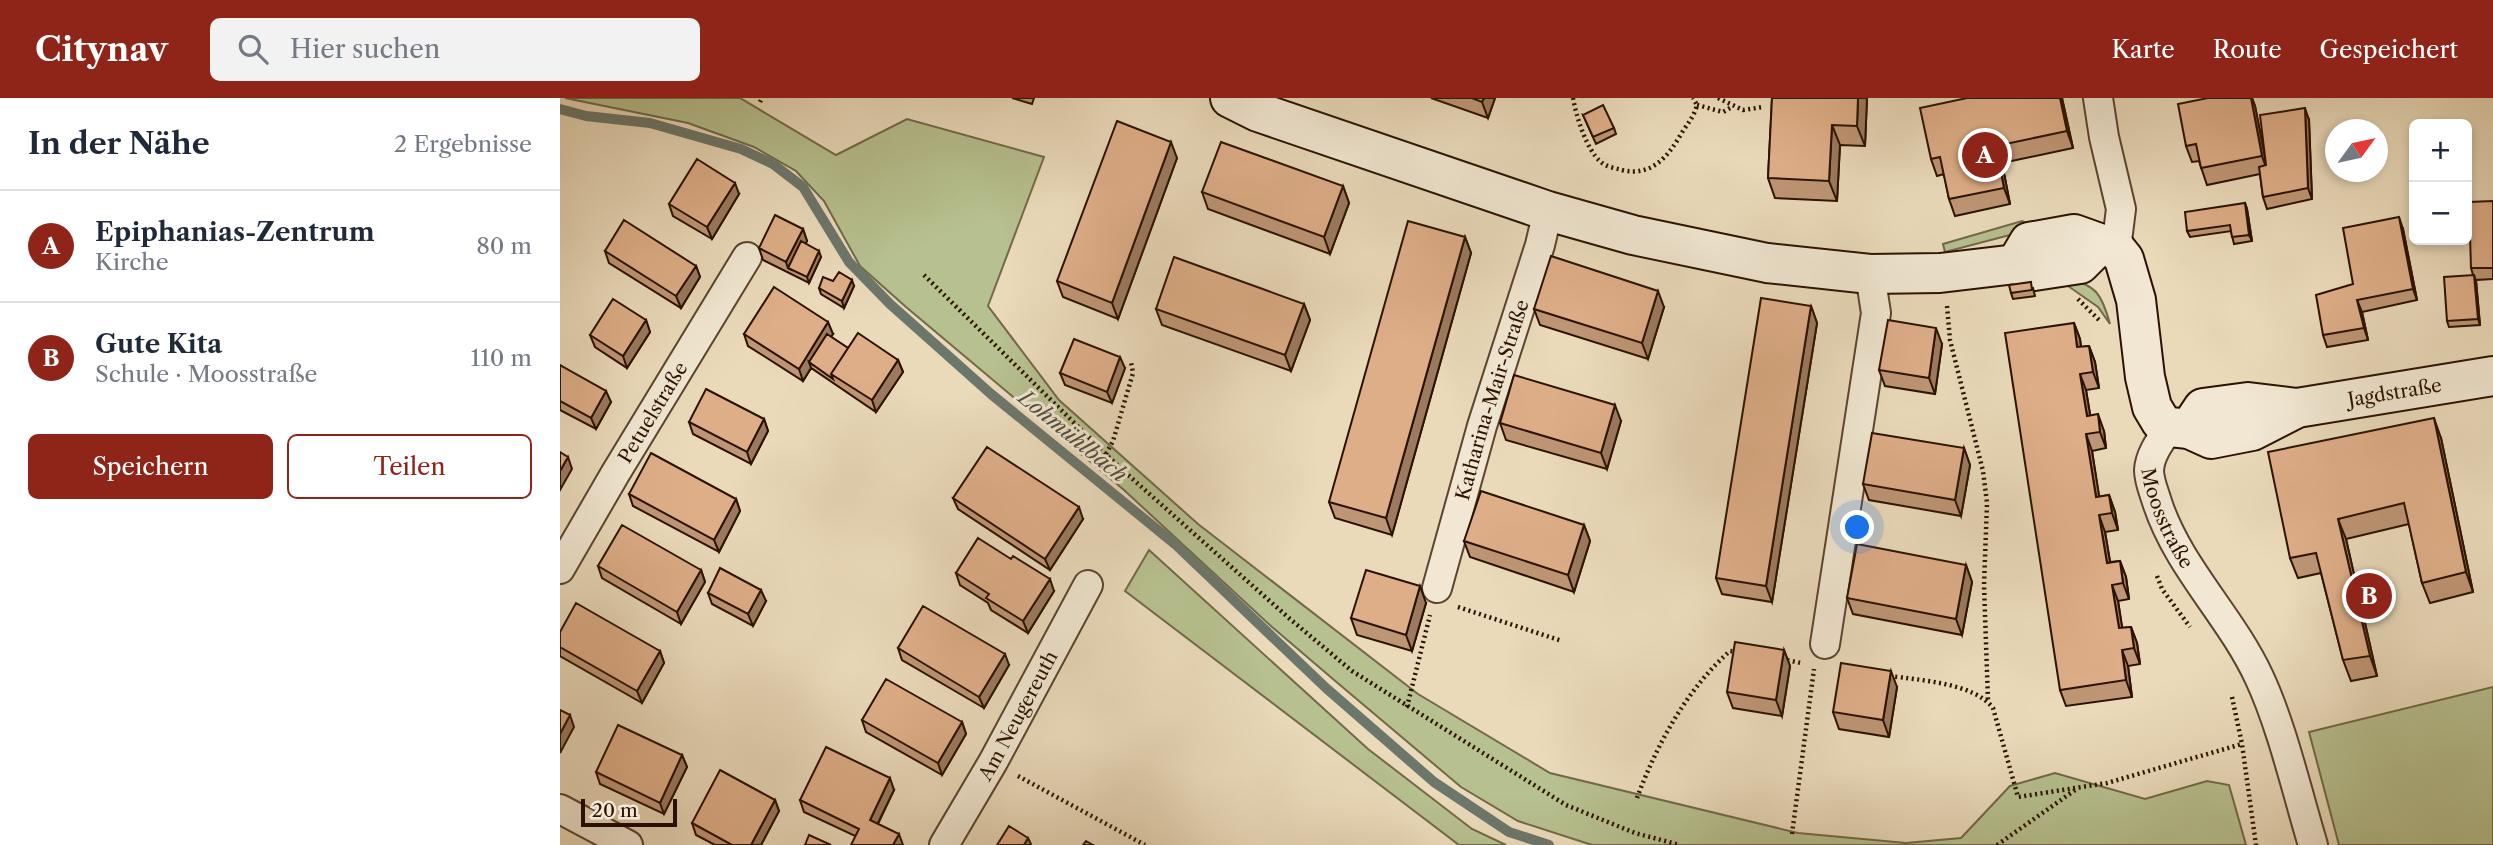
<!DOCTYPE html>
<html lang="de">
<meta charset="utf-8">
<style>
:root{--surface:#fff;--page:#f2f2f3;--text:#1f2937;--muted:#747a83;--line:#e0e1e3;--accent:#8f2418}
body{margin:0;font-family:"Libre Caslon Text",serif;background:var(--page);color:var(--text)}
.controls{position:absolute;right:21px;top:21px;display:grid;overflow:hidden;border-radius:10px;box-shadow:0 4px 10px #0003}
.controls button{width:63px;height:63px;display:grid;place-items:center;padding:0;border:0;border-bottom:2px solid var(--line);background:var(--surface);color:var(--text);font:35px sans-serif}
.compass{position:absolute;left:1765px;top:21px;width:63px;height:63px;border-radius:50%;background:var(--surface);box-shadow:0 4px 10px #0003;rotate:57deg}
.scale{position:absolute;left:21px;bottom:18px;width:96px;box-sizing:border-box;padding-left:7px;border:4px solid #2b1200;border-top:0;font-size:19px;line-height:24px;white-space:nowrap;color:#2b1200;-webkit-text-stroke:5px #f1e7d2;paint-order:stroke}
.you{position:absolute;left:1298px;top:430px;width:24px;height:24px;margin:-18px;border:5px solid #fff;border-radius:50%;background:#1a73e8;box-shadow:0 0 0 10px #1a73e833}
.badge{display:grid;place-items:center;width:46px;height:46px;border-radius:50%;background:var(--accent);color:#fff;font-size:23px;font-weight:700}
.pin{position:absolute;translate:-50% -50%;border:4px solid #fff;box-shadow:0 2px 7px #0006}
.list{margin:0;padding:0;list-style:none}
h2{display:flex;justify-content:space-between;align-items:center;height:91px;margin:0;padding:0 28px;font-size:30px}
h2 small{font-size:23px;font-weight:400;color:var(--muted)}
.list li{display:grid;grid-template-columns:46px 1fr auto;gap:21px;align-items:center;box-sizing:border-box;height:112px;padding:0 28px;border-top:2px solid var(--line)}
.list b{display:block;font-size:26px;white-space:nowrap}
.list p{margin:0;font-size:23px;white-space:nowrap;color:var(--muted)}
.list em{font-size:23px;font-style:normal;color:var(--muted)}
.actions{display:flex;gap:14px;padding:21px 28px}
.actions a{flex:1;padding:16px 0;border:2px solid var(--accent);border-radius:10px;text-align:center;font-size:24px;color:var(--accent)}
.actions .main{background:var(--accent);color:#fff}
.icon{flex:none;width:38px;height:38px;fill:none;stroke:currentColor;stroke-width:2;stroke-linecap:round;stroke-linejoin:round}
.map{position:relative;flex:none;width:1933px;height:747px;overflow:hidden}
header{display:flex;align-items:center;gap:42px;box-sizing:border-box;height:98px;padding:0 35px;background:var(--accent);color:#fff}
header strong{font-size:33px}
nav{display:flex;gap:38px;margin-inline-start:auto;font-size:24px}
.search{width:490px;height:63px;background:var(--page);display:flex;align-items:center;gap:18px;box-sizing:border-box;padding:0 24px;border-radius:10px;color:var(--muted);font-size:26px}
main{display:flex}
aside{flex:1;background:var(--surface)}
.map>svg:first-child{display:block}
.green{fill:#b7c08f;stroke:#716948;stroke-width:2}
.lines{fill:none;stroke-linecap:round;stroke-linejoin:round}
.stream{stroke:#6c776b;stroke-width:10}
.street-casing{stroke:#5b442e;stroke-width:32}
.secondary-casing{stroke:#2b1200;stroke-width:42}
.path{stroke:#2b1200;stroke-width:4.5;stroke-dasharray:2 3.5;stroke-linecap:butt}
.street{stroke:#f1e7d2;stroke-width:28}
.secondary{stroke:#f1e7d2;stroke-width:38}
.wall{fill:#bf9675;stroke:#2b1200;stroke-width:2}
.shaded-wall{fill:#9b7a5f;stroke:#2b1200;stroke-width:2}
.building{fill:#deae88;stroke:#2b1200;stroke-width:2}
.labels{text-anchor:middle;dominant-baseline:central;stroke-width:6;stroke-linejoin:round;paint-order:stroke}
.street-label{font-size:19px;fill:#2b1200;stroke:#f1e7d2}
.water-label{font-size:21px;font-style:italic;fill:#514d3e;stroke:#f1e7d2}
</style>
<header>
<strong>Citynav</strong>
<div class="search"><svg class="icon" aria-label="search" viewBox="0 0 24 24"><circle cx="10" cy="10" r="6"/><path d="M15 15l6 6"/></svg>Hier suchen</div>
<nav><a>Karte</a><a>Route</a><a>Gespeichert</a></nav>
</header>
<main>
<aside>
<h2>In der Nähe<small>2 Ergebnisse</small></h2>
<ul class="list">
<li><span class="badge">A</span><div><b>Epiphanias-Zentrum</b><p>Kirche</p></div><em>80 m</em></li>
<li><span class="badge">B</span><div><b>Gute Kita</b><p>Schule · Moosstraße</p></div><em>110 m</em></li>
</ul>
<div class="actions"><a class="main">Speichern</a><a>Teilen</a></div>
</aside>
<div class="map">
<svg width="1933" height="747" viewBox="0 0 1933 747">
<rect width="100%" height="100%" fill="#eadaba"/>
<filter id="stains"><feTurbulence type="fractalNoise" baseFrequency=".00286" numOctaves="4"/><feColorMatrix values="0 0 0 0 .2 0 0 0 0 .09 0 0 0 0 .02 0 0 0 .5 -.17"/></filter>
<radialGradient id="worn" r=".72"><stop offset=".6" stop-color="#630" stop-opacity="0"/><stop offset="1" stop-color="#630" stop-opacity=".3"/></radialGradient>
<path class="green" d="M5,0H180L276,57L347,21L484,59L428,208L499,302L638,426L858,596L990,675L1238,735L1346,745L1401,740L1450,688L1495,675L1585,701L1647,683L1669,687L1686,747H1032L958,723L901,689L780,587L712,529L564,392L346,209L300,168L264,103L236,73L194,49L128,25Z
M1462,123L1469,126L1473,131L1385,154L1383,146Z
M1506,180C1537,187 1542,197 1550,226L1538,209L1508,188Z
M589,452L808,651L912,731L946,747H899L565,493Z
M1933,589V747H1779L1749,634Z"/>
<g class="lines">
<path class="stream" d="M0,11L26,18L90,25L181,51L213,66L243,89L289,164L330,206L431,296L615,446L766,590L874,684L949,734L989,747"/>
<g class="street-casing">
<g id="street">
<path d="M1538,0L1544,39L1561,111L1556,151"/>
<path id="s1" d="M1610,329C1601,342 1590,356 1589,372C1589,383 1594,394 1597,404C1618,469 1670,517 1699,579C1722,628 1737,694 1753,747"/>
<path id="s2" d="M0,471L55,376L187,159"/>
<path id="s3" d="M877,490L922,328L980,147L988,113"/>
<path d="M1265,546L1316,215L1310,176"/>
<path d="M0,711L68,747"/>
<path id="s4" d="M384,747L433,664L528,487"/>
</g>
</g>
<g class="secondary-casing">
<g id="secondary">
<path d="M670,0L698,14L988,113L1073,137L1207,165L1310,176L1380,175L1456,166L1474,173L1520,166L1540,146"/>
<path id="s5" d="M1456,166L1469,144L1514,136L1556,151L1564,161L1576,202L1585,279L1592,309L1601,324L1610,329L1629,331L1651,341L1692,333L1737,310L1933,278"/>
<path d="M1629,331L1643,310L1688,304L1737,310"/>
</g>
</g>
<path class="path" d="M1013,0C1016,18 1027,53 1041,64C1046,69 1055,70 1062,72C1091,79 1108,59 1121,36C1127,26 1134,19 1137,7L1133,0
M1158,0L1183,12L1203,9
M200,4L202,0
M1137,7L1163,14L1172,9
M364,177L558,368L730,521L792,573L1006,707L1075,735L1120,747
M1518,201L1541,224
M1387,208L1390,242L1423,373L1427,405L1424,487L1428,603
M546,356L553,343L573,275L571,264
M1597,478L1602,491L1630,529
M898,509L1002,543
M1222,561L1241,565
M1330,578C1359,582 1414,585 1433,610L1458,699L1547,685L1682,646
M1672,599L1682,646L1696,747
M847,609L870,517
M458,678L585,747
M1077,700C1097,646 1127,591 1170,553L1179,554
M1232,736L1254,571
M1437,747L1518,690"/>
<use href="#street" class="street"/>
<use href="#secondary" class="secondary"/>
</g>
<path class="wall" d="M452,0H474L472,6Z
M871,0H935L928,20Z
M1212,0H1307L1305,48L1280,47L1277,103L1215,100L1208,80Z
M1407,0H1502L1513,50L1442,65L1450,106L1395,118L1389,101L1384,76L1377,78L1371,61Z
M1648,0H1692L1695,8L1706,64L1749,22L1752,101L1707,111L1703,99L1700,76L1647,87L1639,63L1632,64L1626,48Z
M1023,17L1054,30L1056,36L1036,46Z
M617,60L558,221L503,199L497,183Z
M783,88L789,105L770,156L648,111L642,94Z
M179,96L152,141L113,118L109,106Z
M1933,103V181L1916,182L1920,227L1889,229L1887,223L1913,177L1911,170Z
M1685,105L1687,111L1692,143L1674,146L1671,133L1630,139L1627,133Z
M243,131L247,143L245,146L261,159L249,185L203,162L199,150Z
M1843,131L1857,202L1802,214L1808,242L1767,249L1763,237L1793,186Z
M905,139L911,155L832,437L775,420L769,404Z
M45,153L136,168L140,179L121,210L49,165Z
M273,183L294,188L284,210L261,196L259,190Z
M1473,190L1475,198L1453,201L1451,195Z
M744,206L750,222L731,273L602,227L596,211Z
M1251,208L1257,225L1212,504L1162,496L1156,480Z
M1104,209L1088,261L980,227L974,211Z
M86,222L90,234L67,270L35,249L30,237Z
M1514,225L1520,241L1521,249L1529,248L1535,264L1539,290L1526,292L1530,317L1544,333L1546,350L1532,353L1539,399L1549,397L1555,414L1558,432L1545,434L1550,464L1560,463L1566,479L1569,501L1558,503L1562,530L1571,529L1577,545L1580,566L1568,568L1572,599L1506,608L1500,592Z
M184,236H273L271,239L288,250L338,262L343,274L316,314L251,270L243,283L188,248Z
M1382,246L1375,296L1325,288L1319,272Z
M0,267L51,304L36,331L0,312Z
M565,270L552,305L505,287L500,275Z
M204,321L208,333L191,366L133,336L129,324Z
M1061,323L1047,371L946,342L940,325Z
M1881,340L1913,494L1870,505L1862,485L1849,426L1786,441L1817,578L1791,583L1783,562L1761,475L1738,480L1730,460Z
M1404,350L1410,367L1401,418L1309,402L1303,386Z
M69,396L176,401L180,413L159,454L73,408Z
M393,400L523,421L490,472L398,411Z
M1024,427L1030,443L1014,494L910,459L904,443Z
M1406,467L1412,484L1402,537L1293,516L1287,500Z
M38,468L141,472L145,484L121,526L42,480Z
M396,475L494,493L468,535L431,512L428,505L400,487Z
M148,495L206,503L193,528L152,506Z
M866,505L852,553L797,537L791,520Z
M0,534L100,553L104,565L82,605L0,558Z
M338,550L449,567L424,610L342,562Z
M1224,552L1230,568L1222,618L1173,610L1167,594Z
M1337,589L1329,639L1279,631L1273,614Z
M302,622L402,624L406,636L382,677L306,634Z
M122,657L127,669L104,716L40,686L36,674Z
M334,692L318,726L295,738L244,714L240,702Z
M215,702L219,713L201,747H155L136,737L132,725Z"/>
<path class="shaded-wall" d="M924,0H935L928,20L922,4Z
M1298,0H1307L1305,48L1297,28Z
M1500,0H1502L1513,50L1507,33Z
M1691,0H1692L1695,8L1708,75L1702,58Z
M1745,10L1749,22L1752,101L1748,90Z
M1272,27L1280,47L1277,103L1269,83Z
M611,44L617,60L558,221L552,205Z
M1436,48L1442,65L1450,106L1444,90Z
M175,85L179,96L152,141L147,129Z
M783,88L789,105L770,156L764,139Z
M1685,105L1687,111L1692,143L1689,137Z
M1839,119L1843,131L1857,202L1853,191Z
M243,131L247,143L232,172L228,170L226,164Z
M905,139L911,155L832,437L826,420Z
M259,153L261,159L249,185L247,179Z
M136,168L140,179L121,210L116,198Z
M1914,177L1916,183L1920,227L1918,221Z
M292,182L294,188L284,210L282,203Z
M1098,193L1104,209L1088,261L1082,245Z
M1797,202L1802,214L1808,242L1804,230Z
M744,206L750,222L731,273L725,257Z
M1251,208L1257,225L1212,504L1206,488Z
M86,222L90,234L67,270L63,258Z
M268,224L273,236L253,267L249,264L251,270L243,283L239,271Z
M1514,225L1520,241L1523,266L1517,249Z
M1376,230L1382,246L1375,296L1369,280Z
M1529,248L1535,264L1539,290L1533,274Z
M560,259L565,270L552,305L547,294Z
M338,262L343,274L316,314L312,302Z
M1520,276L1526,292L1533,334L1527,318Z
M46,293L51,304L36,331L31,320Z
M1055,307L1061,323L1047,371L1041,355Z
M1538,316L1544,333L1546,350L1540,334Z
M1874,320L1881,340L1913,494L1906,474Z
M204,321L208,333L191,366L187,354Z
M1526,336L1532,353L1542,416L1536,399Z
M1404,350L1410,367L1401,418L1395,402Z
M8,359L12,371L0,392V373Z
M1549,397L1555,414L1558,432L1552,415Z
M176,401L180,413L159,454L154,442Z
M519,409L523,421L490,472L485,461Z
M1539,417L1545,434L1553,481L1547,465Z
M1778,421L1786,441L1817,578L1810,558Z
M1024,427L1030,443L1014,494L1008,477Z
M1560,463L1566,479L1569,501L1563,485Z
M1406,467L1412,484L1402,537L1396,521Z
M141,472L145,484L121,526L117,514Z
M490,481L494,493L468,535L463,523Z
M1552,487L1558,503L1565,547L1559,530Z
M860,488L866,505L852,553L846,537Z
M201,492L206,503L193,528L188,516Z
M1571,529L1577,545L1580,566L1574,550Z
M1224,552L1230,568L1222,618L1216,602Z
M1562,552L1568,568L1572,599L1566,582Z
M100,553L104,565L82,605L77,593Z
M445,556L449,567L424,610L419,599Z
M1331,573L1337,589L1329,639L1323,622Z
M10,617L14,629L0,655V636Z
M402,624L406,636L382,677L378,665Z
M122,657L127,669L104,716L100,705Z
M330,680L334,692L314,733L310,722Z
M215,702L219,713L201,747H191Z
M339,736L343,747H333Z
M468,740L471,746L470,747H464Z"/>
<path class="building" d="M912,0H924L922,4Z
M1212,0H1298L1297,28L1272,27L1269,83L1208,80Z
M1407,0H1500L1507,33L1436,48L1444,90L1389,101L1380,59L1371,61L1360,10Z
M1648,0H1691L1702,58L1641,70L1636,46L1626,48L1618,6Z
M1043,7L1054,30L1033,39L1023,17Z
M1745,10L1748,90L1703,99L1699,69L1706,67L1700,17Z
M557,23L611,44L552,205L497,183Z
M661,44L783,88L764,139L642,94Z
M137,61L175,85L147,129L109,106Z
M1933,103V170H1911L1909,104Z
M1685,105L1689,137L1672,139L1670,127L1627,133L1625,114Z
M215,117L243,131L226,164L199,150Z
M1839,119L1853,191L1797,202L1804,230L1763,237L1756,197L1793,186L1783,130Z
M64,122L136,168L116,198L45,153Z
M848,123L905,139L826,420L769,404Z
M241,143L259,153L247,179L228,170Z
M991,158L1098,193L1082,245L974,211Z
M614,159L744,206L725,257L596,211Z
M279,174L292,182L282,203L259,190L263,179L273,183Z
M1914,177L1918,221L1887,223L1884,179Z
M1471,184L1472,192L1451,195L1449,187Z
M214,189L268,224L239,271L184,236Z
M1201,200L1251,208L1206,488L1156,480Z
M53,201L86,222L63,258L30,237Z
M1328,222L1376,230L1369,280L1319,272Z
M1514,225L1517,249L1529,248L1533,274L1520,276L1527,318L1538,316L1540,334L1526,336L1536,399L1549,397L1552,415L1539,417L1547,465L1560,463L1563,485L1552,487L1559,530L1571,529L1574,550L1562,552L1566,582L1500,592L1445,235Z
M298,235L338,262L312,302L271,276Z
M267,236L288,250L271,276L273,281L249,264Z
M514,241L560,259L547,294L500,275Z
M0,267L46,293L31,320L0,303Z
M954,277L1055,307L1041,355L940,325Z
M146,291L204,321L187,354L129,324Z
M1874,320L1906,474L1862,485L1844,405L1778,421L1810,558L1783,562L1756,455L1730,460L1708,354Z
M1312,335L1404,350L1395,402L1303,386Z
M427,349L519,409L485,461L393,400Z
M0,354L8,359L0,373Z
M91,355L176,401L154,442L69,396Z
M921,393L1024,427L1008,477L904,443Z
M62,427L141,472L117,514L38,468Z
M418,440L451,461L453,458L490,481L463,523L426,500L429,496L396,475Z
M1297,446L1406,467L1396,521L1287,500Z
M160,470L201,492L188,516L148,495Z
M806,472L860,488L846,537L791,520Z
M16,505L100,553L77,593L0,549V534Z
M363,508L445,556L419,599L338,550Z
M1175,544L1224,552L1216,602L1167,594Z
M1281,565L1331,573L1323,622L1273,614Z
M326,581L402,624L378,665L302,622Z
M0,612L10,617L0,636Z
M58,627L122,657L100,705L36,674Z
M266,649L330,680L310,722L339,736L333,747H291L299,731L240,702Z
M160,672L215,702L191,747H172L132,725Z
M449,728L468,740L464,747H437Z
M249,737L271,747H245Z
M526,743L533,747H523Z"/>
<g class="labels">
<g class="street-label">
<text stroke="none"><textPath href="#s5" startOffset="542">Jagdstraße</textPath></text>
<text stroke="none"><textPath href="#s3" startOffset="196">Katharina-Mair-Straße</textPath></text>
<text stroke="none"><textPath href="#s2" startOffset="182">Petuelstraße</textPath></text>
<text stroke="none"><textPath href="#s1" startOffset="100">Moosstraße</textPath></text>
<text stroke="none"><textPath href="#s4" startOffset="149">Am Neugereuth</textPath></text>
</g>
<g class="water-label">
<text transform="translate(513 338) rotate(39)">Lohmühlbach</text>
</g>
</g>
<rect width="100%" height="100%" filter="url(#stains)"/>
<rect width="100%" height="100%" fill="url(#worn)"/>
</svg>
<div class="controls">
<button>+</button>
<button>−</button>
</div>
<svg class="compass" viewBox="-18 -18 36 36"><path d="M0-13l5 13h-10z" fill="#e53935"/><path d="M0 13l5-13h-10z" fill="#747a83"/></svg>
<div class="scale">20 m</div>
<div class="you"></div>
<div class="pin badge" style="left:1425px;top:57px">A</div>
<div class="pin badge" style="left:1809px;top:498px">B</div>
</div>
</main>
